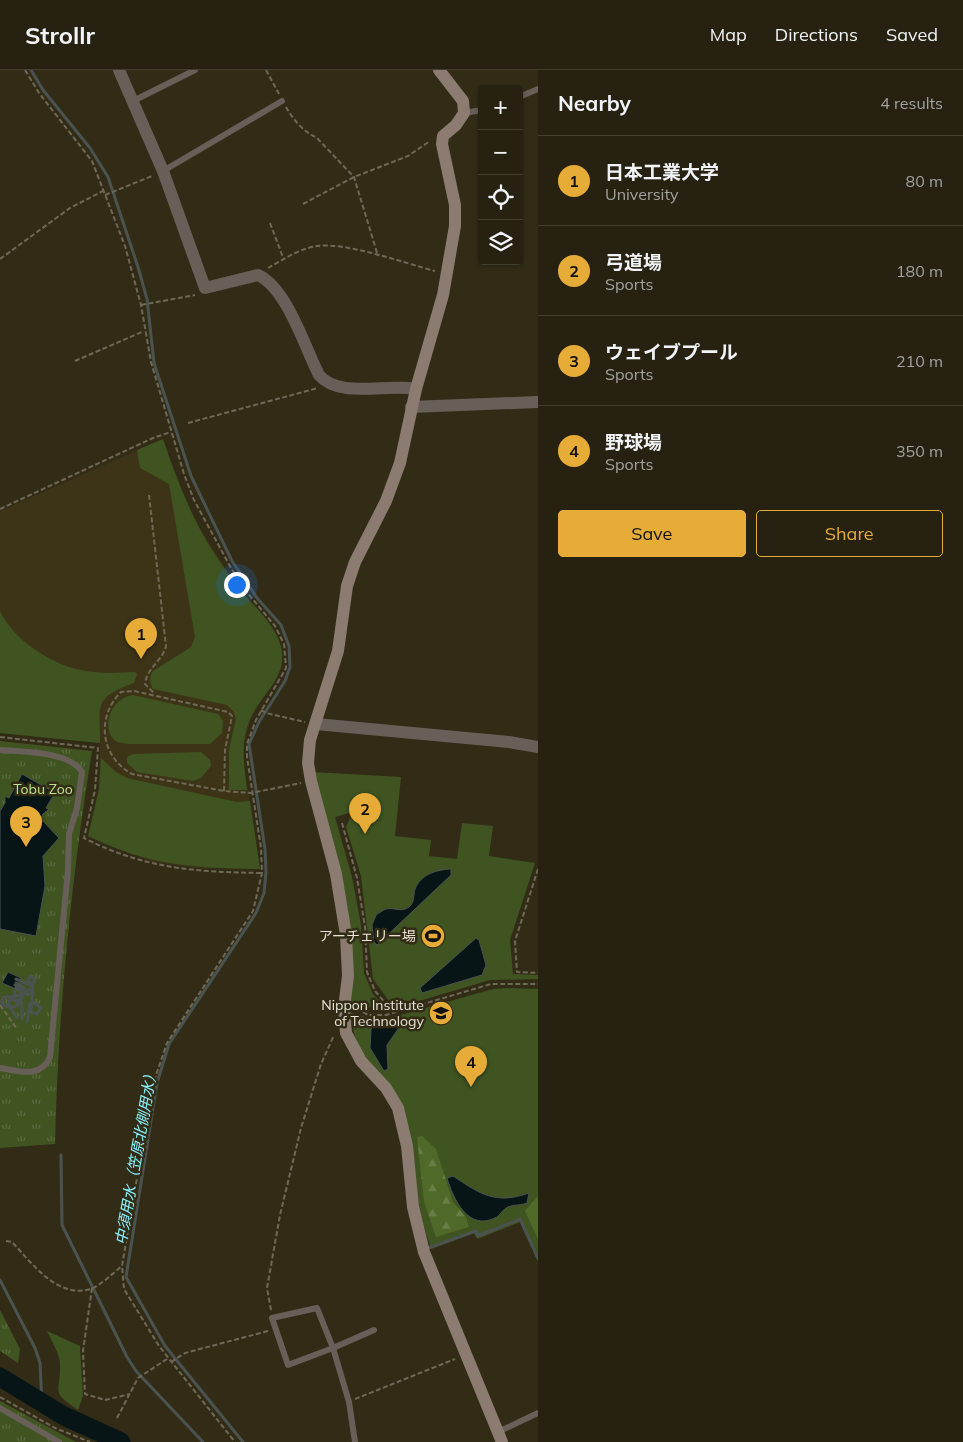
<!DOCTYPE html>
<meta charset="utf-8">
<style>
:root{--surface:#262111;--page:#2e291a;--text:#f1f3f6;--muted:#a4a39f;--line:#423e31;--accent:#e7ac37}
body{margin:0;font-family:Mulish,"Noto Sans JP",sans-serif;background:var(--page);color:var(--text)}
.controls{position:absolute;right:15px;top:15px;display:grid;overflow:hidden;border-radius:5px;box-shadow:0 1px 4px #0004}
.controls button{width:45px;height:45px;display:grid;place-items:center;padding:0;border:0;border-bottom:1px solid var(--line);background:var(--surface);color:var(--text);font:25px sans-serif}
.you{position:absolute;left:236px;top:514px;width:18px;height:18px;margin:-12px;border:4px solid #fff;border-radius:50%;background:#1a73e8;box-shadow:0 0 0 8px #1a73e833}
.badge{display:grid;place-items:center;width:32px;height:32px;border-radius:50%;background:var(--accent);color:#111;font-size:16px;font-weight:700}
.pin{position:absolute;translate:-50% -41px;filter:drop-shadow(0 1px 2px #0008)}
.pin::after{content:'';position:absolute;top:26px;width:18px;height:15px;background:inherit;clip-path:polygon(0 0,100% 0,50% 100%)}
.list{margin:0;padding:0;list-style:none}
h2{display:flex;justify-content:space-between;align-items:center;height:65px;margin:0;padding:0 20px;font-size:21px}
h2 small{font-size:16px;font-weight:400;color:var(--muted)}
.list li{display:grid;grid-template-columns:32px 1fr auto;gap:15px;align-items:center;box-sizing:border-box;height:90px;padding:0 20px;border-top:1px solid var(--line)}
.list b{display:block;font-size:19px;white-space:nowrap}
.list p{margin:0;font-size:16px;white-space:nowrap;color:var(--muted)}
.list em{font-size:16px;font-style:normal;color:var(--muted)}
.actions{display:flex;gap:10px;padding:15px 20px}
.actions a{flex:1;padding:11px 0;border:1px solid var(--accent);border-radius:5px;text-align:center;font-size:18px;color:var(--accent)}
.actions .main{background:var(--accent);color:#111}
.icon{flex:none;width:28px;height:28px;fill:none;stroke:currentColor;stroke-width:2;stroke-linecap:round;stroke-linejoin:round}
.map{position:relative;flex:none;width:538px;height:1372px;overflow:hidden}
header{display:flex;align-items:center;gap:30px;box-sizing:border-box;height:70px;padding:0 25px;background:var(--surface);border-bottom:1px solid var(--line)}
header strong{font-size:24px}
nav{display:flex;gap:28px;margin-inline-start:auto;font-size:18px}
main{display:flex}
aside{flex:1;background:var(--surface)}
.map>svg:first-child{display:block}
.built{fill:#3d3417}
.grass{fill:#3f5421}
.forest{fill:url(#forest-firs)}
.park{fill:url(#park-tufts)}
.water{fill:#081516;stroke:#4b5350}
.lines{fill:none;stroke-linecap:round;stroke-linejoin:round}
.stream{stroke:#4b5350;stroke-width:3}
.river{stroke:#081516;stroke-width:19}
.path{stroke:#6e6956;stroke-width:2;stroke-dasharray:5 2.5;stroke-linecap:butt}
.lane{stroke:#695f59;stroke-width:6}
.street{stroke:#695f59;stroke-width:12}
.secondary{stroke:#8b7b71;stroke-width:12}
.labels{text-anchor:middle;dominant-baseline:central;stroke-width:5;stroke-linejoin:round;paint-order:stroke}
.park-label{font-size:14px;fill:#bbe389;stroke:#322c17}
.poi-label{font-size:14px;fill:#e7e3d6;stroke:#322c17;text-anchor:end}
.water-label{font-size:15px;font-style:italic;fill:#88f3fd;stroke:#322c17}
</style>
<header>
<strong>Strollr</strong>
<nav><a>Map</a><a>Directions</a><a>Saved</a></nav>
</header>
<main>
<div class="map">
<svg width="538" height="1372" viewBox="0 0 538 1372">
<defs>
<pattern id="forest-firs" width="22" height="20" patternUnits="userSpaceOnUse" patternTransform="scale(1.25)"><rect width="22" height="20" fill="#4f6929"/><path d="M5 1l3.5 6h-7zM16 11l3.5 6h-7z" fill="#687e47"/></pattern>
<pattern id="park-tufts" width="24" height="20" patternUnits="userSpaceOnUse" patternTransform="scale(1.25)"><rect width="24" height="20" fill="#3f5421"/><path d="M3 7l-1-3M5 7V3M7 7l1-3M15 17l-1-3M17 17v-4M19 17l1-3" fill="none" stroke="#5b6c40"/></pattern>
</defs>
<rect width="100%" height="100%" fill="#322c17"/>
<path class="built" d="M163,369L176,409L200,459L237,516L272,558L278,566L282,581V597L251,648L244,673L243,687L260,799L198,798L153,792L88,766L99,719L100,673L0,663V441Z"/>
<path class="grass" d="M163,369C176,407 190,445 212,480C220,492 229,505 238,517C253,536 279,557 282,582C285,610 260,626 250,649C240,673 244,695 247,720H229V679L236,649L234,642L227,635L153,619C149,612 149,608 153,601L191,577L195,567L169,414L140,398L137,380Z
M0,541C13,569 50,594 81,600C99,604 117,603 135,602L137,604L134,613C93,628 100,634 100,673L0,663Z
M133,625L218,644L223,651L222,663L210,674H129C126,673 120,673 117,672C100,662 109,628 133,625Z
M201,682L210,690L211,696L201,708L193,711L137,702L127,693V687L133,684Z
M101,688L116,702L127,708L237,732L250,731L260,799C193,798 149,796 88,766L99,719Z
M313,702L401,707L395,766L431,770L429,786L457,789L462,753L493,756L489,786L535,793L510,870L513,904L538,905V909L490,910L399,937L389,931L373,909L361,806L346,757L350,748L349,743L335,747L352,807L361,855L364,903L373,924L383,935L381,941L349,931L353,906Z
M509,918L538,919V1192L520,1152L477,1169L474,1163L431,1179L417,1135L409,1061L356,973L350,942L371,949L383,950L493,919Z
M47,1261L80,1276L83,1326L78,1340C49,1320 61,1324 60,1294C60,1284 51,1270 47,1261Z"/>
<path class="forest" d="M422,1066L436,1079L453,1132L466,1147L469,1157L436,1167L424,1132L417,1067Z
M538,1126V1169L525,1141Z"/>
<path class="park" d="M0,671L92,681C71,811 58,943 55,1074L0,1078Z
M0,1240L20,1279L18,1293L0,1281Z
M0,1331L76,1372H0Z"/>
<path class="water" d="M22,704L55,723L46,738L49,739L43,744L37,754L43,751L59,768L43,786L45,816L36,866L0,859V741L5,733V726L9,728Z
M451,799V805L377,875L374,872L372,855L376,845C379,843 383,840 386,839C394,837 401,843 409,837C415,832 413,826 415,819C421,804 436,800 451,799Z
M476,868L479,870L486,895L482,905L422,923L420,918Z
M8,902L21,908L16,919L2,913Z
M401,950V955L387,975L388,999L384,1001L370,978L371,959L375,954Z
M453,1106C480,1124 496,1135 529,1123L527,1133C520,1136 515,1134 508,1137C503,1139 501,1144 497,1147C468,1163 453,1128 447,1108Z"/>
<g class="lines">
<path class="stream" d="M31,0L43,20L90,78L108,107L138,197L147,229L154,293L191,406L232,491L257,528L281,555L289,576L290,597L285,611L259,652L249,674L265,779L266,802L264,823L256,843L169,974L157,1013L126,1207L165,1276L243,1372
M16,909L30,915C33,914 35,912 35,909L31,906L28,909C28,912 31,914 33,917L32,923L28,925L26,921
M16,913L23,917L25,922L18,935
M15,915L23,920C23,926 18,928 14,925L16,918L22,920L21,924C16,928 11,927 4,927L1,932C3,936 12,939 17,936V931L10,929L8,934L17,948
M26,921L31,919L33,923L31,940V942L37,944L41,938L33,932L30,933L27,952
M18,930L22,933V949
M61,1085L62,1155L127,1287L136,1301L203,1372
M428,1178L476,1161L478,1166L520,1149L538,1188
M0,1210L35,1278L40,1293L42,1334"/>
<path class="river" d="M0,1307L64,1346L121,1372"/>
<path class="path" d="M25,0L39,23L92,91L125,176L141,235L151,292L184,404L194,430L231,498L245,520L275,556L284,574L286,598L256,650L247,674V687L261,778L262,803L253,841L167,973L153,1014L122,1196L124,1219L159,1276L235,1372
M266,0L279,24
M286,37C292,48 304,63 316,67L354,107L378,186
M105,125L152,106
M303,134L354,107L408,86L430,71
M270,153L284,190
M0,189L70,138L103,121
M268,198C282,190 301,178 317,176C347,172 404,193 435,201
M141,235L195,225
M75,291L144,261
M188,353L318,318
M149,425L166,576C162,592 147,597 145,614L155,624
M0,439L153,368L171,362
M261,640L266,643L305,652
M0,667L98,678L95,720L84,768C145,799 196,802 262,803
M224,721L225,680L232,646L228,642L134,621L121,622C96,647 100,686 132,704L224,721L251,723L301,713
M342,753L357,808L365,857L367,902L375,921L394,943
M538,799L515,871L517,902L538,903
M0,935L17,959
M356,939L369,945H386L491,914H538
M6,1171L12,1172C32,1193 57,1229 91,1219C101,1215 113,1203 122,1196
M92,1218L83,1281L85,1324L105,1330L130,1324
M271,1240L267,1218L280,1145L301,1058L321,994L334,965
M171,1292L185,1283L268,1261
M0,1327L55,1358L90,1372
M355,1329L455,1289
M117,1348L138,1308L167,1289"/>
<path class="lane" d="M519,27L538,19
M133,31L195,0
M464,43L482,40
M163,101L282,31
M0,680C21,682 70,681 82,702L77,738L69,764L68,800L50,987C40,1009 19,1001 0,998
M0,1338L59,1372
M498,1362L538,1343
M355,1372L349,1332L333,1278L317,1238L272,1248L288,1295L333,1278L374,1260"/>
<path class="street" d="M119,0L163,101L205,218L258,205C287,218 305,278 319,305C339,329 387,313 416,319
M411,337L538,332
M316,654L509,672L538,677"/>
<path class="secondary" d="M439,0L463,31L464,43L456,55L443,66L442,74L455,135V156L443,225L416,319L400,393L386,431L355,492L347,516L338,581L310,670L308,693L311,711L336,804L346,865L348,906L344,938L346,963L361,991L386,1018L398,1038L407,1076L413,1137L424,1182L502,1372"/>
</g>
<defs>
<g id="stadium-disc" transform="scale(1.25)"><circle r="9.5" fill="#e7ac37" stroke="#322c17"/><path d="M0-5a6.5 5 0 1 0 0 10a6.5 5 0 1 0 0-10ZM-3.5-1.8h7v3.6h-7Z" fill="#111"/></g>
<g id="university-disc" transform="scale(1.25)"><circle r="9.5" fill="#e7ac37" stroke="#322c17"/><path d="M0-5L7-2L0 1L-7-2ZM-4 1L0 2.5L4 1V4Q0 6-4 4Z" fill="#111"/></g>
</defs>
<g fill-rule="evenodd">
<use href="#stadium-disc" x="433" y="866"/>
<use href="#university-disc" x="441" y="943"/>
</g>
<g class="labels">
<g class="park-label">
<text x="43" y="719">Tobu Zoo</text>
</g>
<g class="poi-label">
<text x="416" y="866">アーチェリー場</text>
<text x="424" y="935">Nippon Institute<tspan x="424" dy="16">of Technology</tspan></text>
</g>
<g class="water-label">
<text transform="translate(136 1086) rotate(-80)">中須用水（笠原北側用水）</text>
</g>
</g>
</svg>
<div class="controls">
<button>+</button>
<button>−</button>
<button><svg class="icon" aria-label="locate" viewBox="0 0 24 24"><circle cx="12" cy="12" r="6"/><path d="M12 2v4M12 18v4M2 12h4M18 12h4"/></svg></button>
<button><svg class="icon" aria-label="layers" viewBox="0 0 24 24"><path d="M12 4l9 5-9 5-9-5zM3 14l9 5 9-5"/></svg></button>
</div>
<div class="you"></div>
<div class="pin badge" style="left:141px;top:589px">1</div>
<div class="pin badge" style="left:365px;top:764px">2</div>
<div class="pin badge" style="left:26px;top:777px">3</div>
<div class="pin badge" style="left:471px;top:1017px">4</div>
</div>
<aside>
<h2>Nearby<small>4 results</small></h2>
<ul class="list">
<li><span class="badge">1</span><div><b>日本工業大学</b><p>University</p></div><em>80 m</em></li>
<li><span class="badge">2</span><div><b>弓道場</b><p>Sports</p></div><em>180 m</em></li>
<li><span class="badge">3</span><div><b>ウェイブプール</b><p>Sports</p></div><em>210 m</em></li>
<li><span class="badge">4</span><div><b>野球場</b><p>Sports</p></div><em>350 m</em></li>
</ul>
<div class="actions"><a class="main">Save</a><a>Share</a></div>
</aside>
</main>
